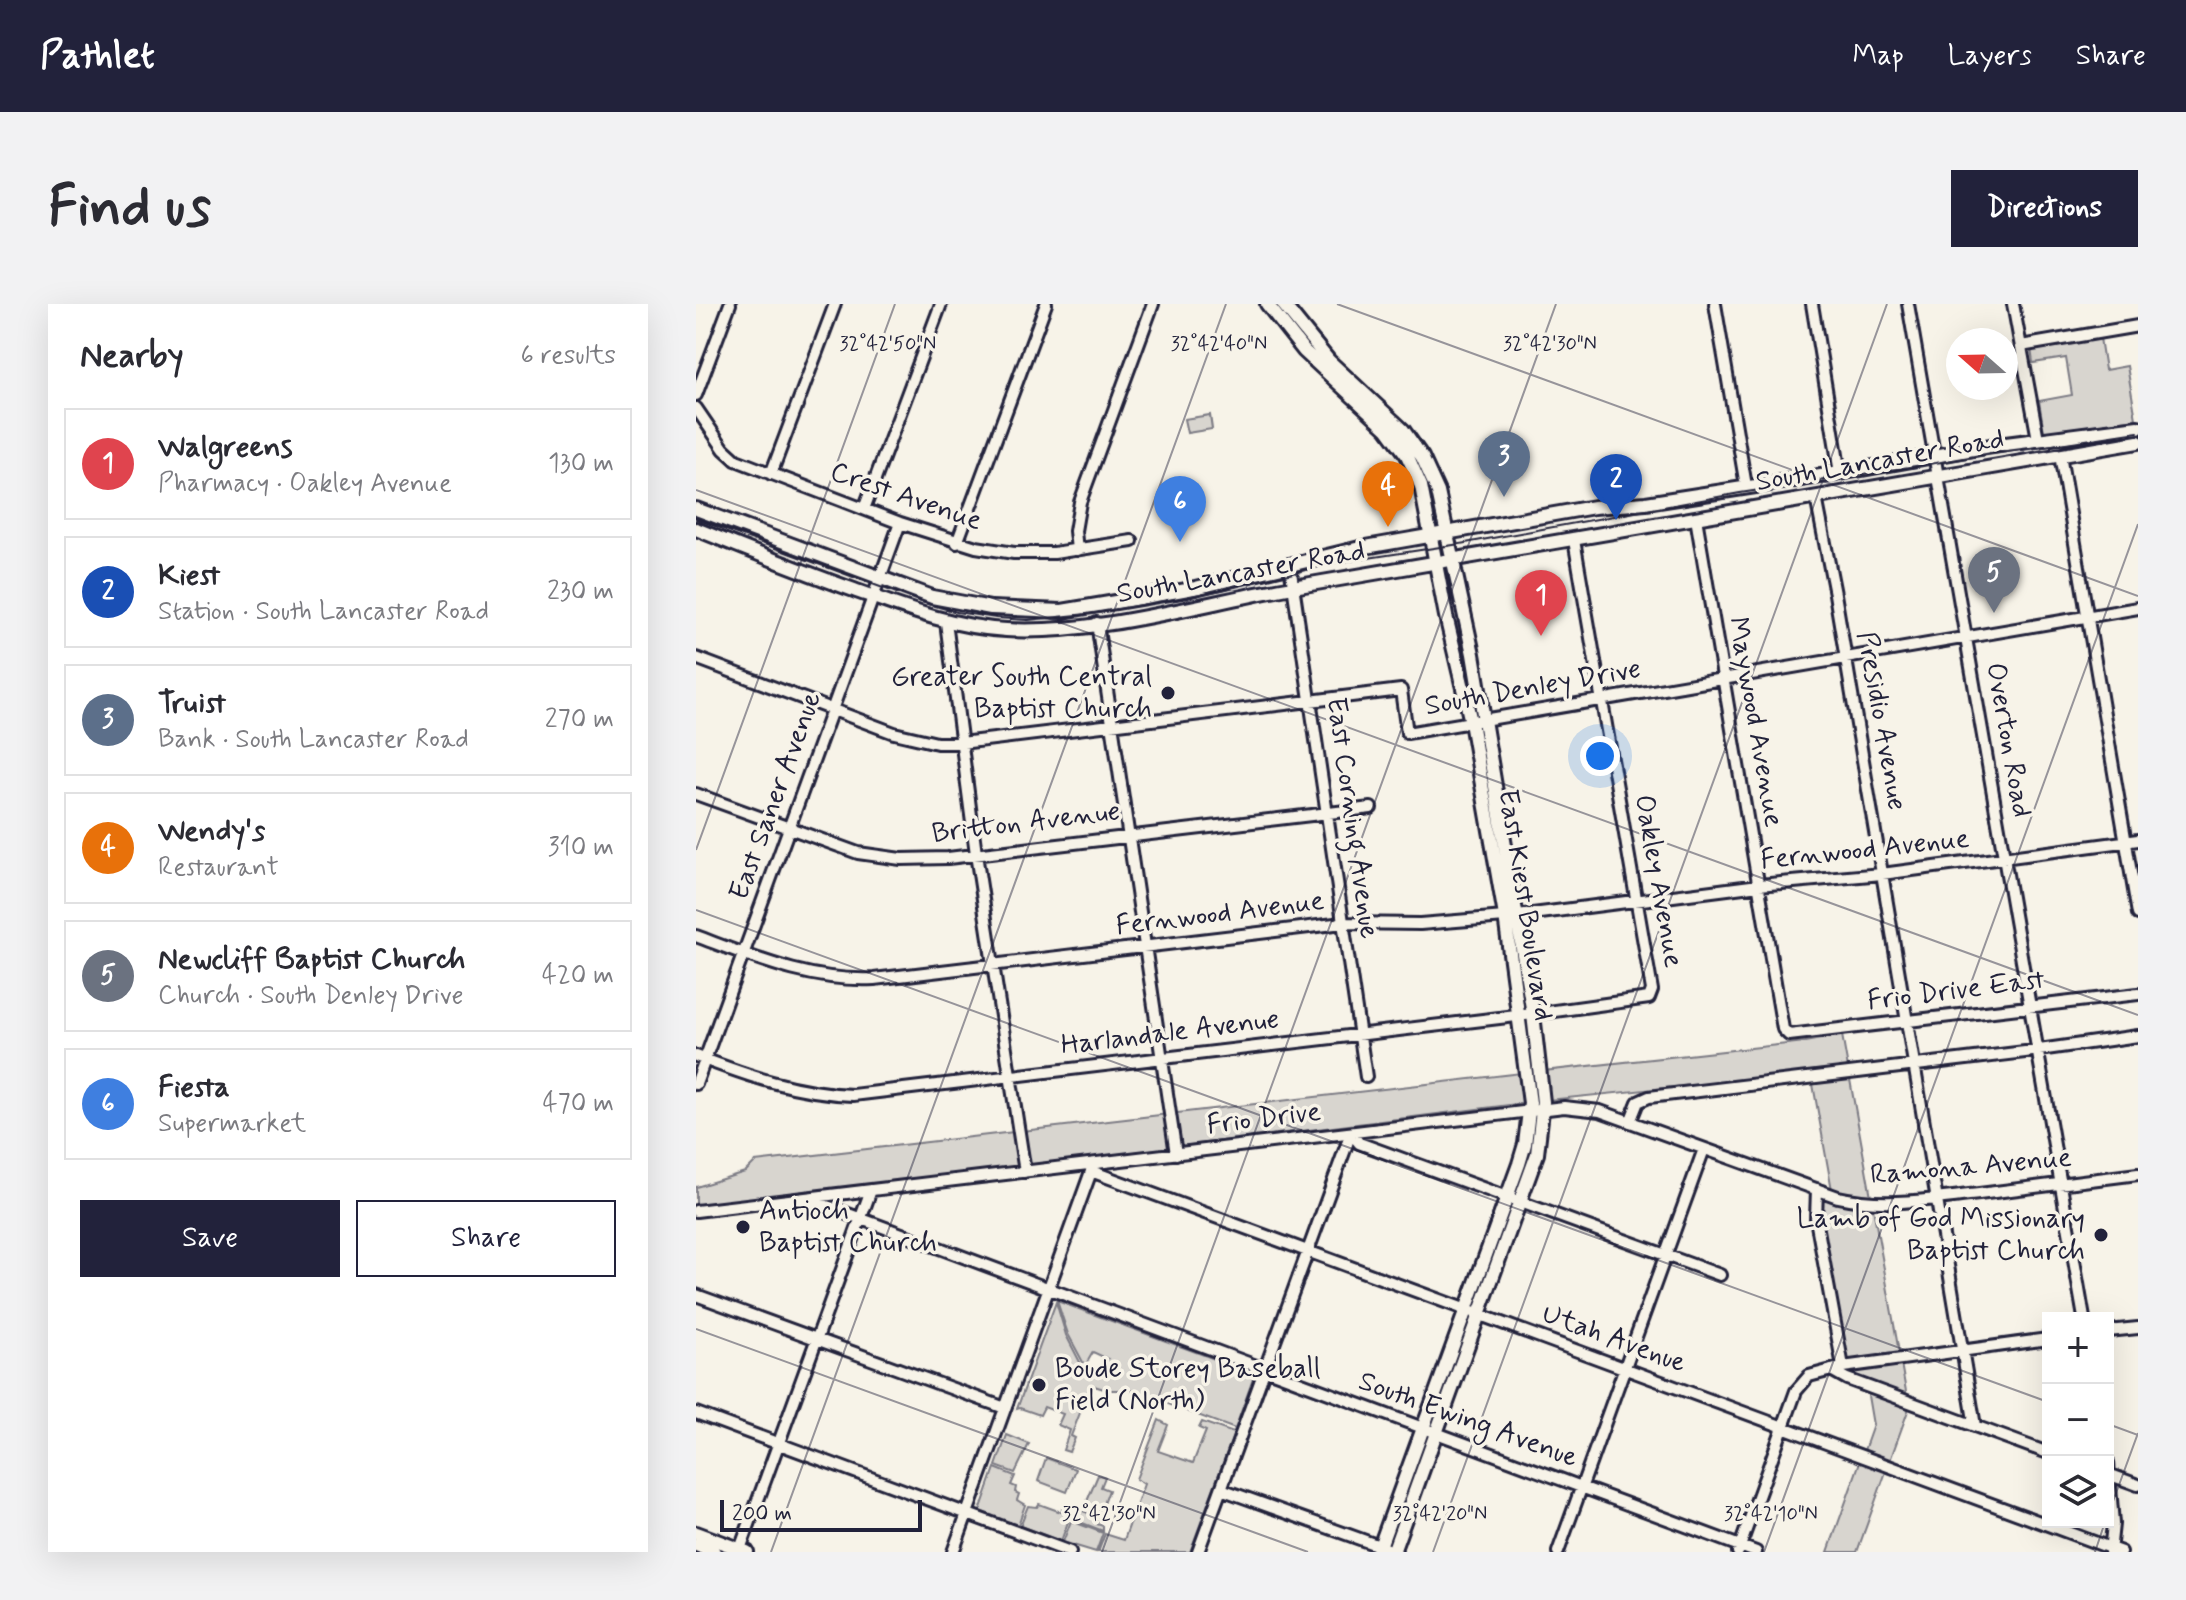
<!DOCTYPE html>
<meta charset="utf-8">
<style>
:root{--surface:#fff;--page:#f2f2f3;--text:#2b2b33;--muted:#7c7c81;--line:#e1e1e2;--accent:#22223b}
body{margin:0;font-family:Mynerve,sans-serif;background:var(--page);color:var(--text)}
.controls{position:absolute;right:24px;bottom:24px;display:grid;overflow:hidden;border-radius:0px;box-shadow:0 8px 32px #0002}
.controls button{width:72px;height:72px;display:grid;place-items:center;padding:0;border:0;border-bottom:2px solid var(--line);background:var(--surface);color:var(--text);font:40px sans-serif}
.compass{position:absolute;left:1250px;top:24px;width:72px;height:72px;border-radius:50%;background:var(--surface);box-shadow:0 8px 32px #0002;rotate:290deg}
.scale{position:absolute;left:24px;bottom:20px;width:202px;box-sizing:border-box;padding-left:8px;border:4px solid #22223b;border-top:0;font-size:22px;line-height:28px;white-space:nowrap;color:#22223b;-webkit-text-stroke:6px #f7f3e8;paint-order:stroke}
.you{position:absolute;left:904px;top:452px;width:28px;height:28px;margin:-20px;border:6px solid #fff;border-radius:50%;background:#1a73e8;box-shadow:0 0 0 12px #1a73e833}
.badge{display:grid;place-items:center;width:52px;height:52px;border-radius:50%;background:var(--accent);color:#fff;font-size:26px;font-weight:700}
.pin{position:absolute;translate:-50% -66px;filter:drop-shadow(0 2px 4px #0008)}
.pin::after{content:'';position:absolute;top:42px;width:28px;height:24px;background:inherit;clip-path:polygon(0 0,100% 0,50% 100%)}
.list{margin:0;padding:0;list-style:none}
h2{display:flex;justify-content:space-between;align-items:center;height:104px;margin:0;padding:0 32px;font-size:34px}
h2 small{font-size:26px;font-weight:400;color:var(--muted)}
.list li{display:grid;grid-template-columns:52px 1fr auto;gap:24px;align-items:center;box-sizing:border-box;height:112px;margin:0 16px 16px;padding:0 16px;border:2px solid var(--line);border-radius:0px}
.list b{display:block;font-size:30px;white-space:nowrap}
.list p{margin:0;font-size:26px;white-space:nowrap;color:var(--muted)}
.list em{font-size:26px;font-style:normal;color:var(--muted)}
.actions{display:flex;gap:16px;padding:24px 32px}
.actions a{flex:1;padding:18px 0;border:2px solid var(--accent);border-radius:0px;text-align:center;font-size:28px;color:var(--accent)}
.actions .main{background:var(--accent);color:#fff}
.icon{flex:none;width:44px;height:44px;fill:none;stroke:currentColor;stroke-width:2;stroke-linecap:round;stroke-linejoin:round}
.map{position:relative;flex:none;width:1442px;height:1248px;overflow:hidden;border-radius:0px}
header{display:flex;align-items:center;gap:48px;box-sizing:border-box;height:112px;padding:0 40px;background:var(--accent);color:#fff}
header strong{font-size:38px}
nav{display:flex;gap:44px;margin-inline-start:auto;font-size:28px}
.intro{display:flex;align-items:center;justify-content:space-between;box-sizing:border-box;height:192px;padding:0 48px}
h1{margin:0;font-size:56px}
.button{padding:20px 36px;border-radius:0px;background:var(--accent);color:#fff;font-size:28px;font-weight:700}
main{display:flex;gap:48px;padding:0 48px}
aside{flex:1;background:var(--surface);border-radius:0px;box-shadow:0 8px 32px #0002}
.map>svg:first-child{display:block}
.green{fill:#d8d5cf;stroke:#7d7c85;stroke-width:2}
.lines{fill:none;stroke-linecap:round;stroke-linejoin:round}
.minor-casing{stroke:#22223b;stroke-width:16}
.major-casing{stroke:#22223b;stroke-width:18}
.minor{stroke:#f7f3e8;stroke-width:10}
.major{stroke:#f7f3e8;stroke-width:12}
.tram{stroke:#22223b;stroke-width:2}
.ticks{fill:none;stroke:#22223b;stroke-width:2;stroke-opacity:0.45}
.poi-dot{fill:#22223b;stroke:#f7f3e8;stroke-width:3}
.labels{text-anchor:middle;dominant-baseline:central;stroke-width:7;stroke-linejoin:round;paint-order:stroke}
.street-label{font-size:28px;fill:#22223b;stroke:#f7f3e8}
.poi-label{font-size:28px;fill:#22223b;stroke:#f7f3e8;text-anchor:end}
.ticks-label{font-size:20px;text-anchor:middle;fill:#22223b;stroke:#f7f3e8;stroke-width:7;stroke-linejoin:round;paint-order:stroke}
</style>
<header>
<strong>Pathlet</strong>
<nav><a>Map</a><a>Layers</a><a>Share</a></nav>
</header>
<div class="intro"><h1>Find us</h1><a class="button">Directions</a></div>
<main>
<aside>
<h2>Nearby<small>6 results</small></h2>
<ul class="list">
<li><span class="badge" style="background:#e0444e">1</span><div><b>Walgreens</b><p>Pharmacy · Oakley Avenue</p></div><em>130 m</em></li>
<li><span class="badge" style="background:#1a4fb4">2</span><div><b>Kiest</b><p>Station · South Lancaster Road</p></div><em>230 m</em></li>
<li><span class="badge" style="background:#5c6f8a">3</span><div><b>Truist</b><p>Bank · South Lancaster Road</p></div><em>270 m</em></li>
<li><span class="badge" style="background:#e8710a">4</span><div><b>Wendy's</b><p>Restaurant</p></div><em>310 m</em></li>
<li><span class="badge" style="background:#6b7280">5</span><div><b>Newcliff Baptist Church</b><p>Church · South Denley Drive</p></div><em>420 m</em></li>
<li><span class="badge" style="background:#3f7fe0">6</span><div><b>Fiesta</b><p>Supermarket</p></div><em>470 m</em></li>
</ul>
<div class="actions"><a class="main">Save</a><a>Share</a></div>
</aside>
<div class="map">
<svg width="1442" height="1248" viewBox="0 0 1442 1248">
<rect width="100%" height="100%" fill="#f7f3e8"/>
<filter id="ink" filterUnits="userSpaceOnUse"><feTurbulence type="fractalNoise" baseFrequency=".0125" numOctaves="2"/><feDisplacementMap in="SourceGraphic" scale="16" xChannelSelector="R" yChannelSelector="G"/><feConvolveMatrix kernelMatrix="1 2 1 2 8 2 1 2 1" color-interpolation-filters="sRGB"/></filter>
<g filter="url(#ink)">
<path class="green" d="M1404,34L1409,66L1431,62L1440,115L1348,128L1343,97L1376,91L1370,54L1337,59L1335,44Z
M514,111L516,125L491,129L488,115Z
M1146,731L1213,1104L1161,1248H1132L1177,1121L1170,1080L1152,1072L1125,911L1127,894L1138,897L1115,769L852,796L848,767L1109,738Z
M825,769L829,799L0,903V883L49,868L59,858Z
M361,997L557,1069L558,1072L539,1125L435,1086H411L395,1081L375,1132L379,1134L373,1148L367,1146L374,1126L362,1121L367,1110L348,1103L344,1111L324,1104L321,1105L360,998L370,1031L388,1066L406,1071L412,1055L397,1048L389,1062L372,1030Z
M463,1116L472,1121L462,1147L497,1159L510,1127L503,1124L506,1118L538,1129L494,1248H402L409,1230L428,1236L448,1180L440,1175Z
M311,1131L333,1140L319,1169L300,1162Z
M350,1154L380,1165L371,1188L342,1177Z
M299,1164L319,1172L315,1181L320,1183L319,1188L323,1190L321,1196L329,1201L322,1221L284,1207Z
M402,1171L409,1173L405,1183L413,1186L405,1208L389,1202Z
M343,1200L365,1208L368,1201L376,1207L365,1237L324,1222L332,1202L341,1203Z
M384,1206L403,1213L401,1220L407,1222V1227L376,1215L377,1210L380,1211Z
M375,1217L407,1229L400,1248L367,1238Z"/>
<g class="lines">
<g class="minor-casing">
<path id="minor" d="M1019,0L1050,182
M1116,0L1144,169
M1212,0L1388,1014
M1317,0L1342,135
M1325,42L1442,22
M0,91L34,0
M0,104L28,145L40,156L204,219L280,243L318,249H358L436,237
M1364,151L1442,610
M75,170L139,0
M1120,193L1139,290L1279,1122
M168,205L245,0
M1000,214L1087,725L1093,731L1442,690
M261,239L350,0
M381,246L379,227L384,198L457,0
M594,261L670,773
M250,318L280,550L329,868
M401,319L480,850
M0,354L198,429L241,439H265L705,386L711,429L1442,304
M0,490L162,549L205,555L252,554L675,504
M0,632C59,654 114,678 178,675L647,619L724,620L821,612L1063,581L1186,570L1442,536
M0,752C52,772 101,789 157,791L837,710L953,694L956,686L878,236
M0,780L204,219
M934,818L942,798L953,793L1329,748L1442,732
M395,867L1425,1248
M1121,885L1120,915L1147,1063
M109,894L1060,1248
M0,907L868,803L904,807L1142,893C1189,904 1236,895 1283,890C1336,883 1389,877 1442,870
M0,991L309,1104
M1412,1027L1442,1024
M1135,1066L1151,1075L1352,1149
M0,1109L374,1248
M1412,1158L1417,1220L1414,1248
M1412,1170L1442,1181
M525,1185L700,1248
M43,1248L175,886
M257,1248L397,862
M502,1248L655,829L663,839L1024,971
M862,1248L1008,845
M1042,1248L1100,1087L1113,1072L1147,1063L1352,1035"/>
</g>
<g class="major-casing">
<path id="major" d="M571,0L608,47L691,124L711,151L725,182L750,312L775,418L809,612L834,799L829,840L823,860L682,1248
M587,0L633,57L707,126L726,153L742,188L777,350L837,710L847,798L841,850L697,1248
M0,205L236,293L295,304L366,307L491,286L664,244L898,203L950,199L1144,169L1294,142L1442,123
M0,225C52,246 105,267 158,286C208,304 256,323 310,326C403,331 506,299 597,283L1442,138
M0,1229L51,1248
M0,1241L18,1248"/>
</g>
<use href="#minor" class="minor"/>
<use href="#major" class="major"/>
<path class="tram" d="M0,215L225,298L261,308L300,314L332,316L401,309L526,286L639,259L764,240L1044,189L1442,128"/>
</g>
</g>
<path class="ticks" d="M641,0L1442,292M0,186L1442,711M0,546L199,0M0,606L1352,1098M0,1025L612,1248M1412,1120L1442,1131M1412,1211L1442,1129M75,1248L530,0M406,1248L860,0M737,1248L1191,0M1068,1248L1442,220M1399,1248L1409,1218"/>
<g class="poi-dot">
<circle cx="472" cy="389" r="8"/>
<circle cx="47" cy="923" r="8"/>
<circle cx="1405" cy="931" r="8"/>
<circle cx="343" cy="1081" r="8"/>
</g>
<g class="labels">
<g class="street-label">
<text transform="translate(1184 157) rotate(-10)">South Lancaster Road</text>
<text transform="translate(210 193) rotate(19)">Crest Avenue</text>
<text transform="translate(545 269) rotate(-10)">South Lancaster Road</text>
<text transform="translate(837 384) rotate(-10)">South Denley Drive</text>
<text transform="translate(1185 417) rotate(80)">Presidio Avenue</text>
<text transform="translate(1059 418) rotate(80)">Maywood Avenue</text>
<text transform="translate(1312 436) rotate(80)">Overton Road</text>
<text transform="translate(80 492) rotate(-70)">East Saner Avenue</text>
<text transform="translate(656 514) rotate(82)">East Corning Avenue</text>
<text transform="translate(330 519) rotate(-7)">Britton Avenue</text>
<text transform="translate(1169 546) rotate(-6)">Fernwood Avenue</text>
<text transform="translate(962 577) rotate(80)">Oakley Avenue</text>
<text transform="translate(829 601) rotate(81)">East Kiest Boulevard</text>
<text transform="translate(524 610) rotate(-7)">Fernwood Avenue</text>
<text transform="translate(1260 687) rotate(-7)">Frio Drive East</text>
<text transform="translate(474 729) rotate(-7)">Harlandale Avenue</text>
<text transform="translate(568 815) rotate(-7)">Frio Drive</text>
<text transform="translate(1275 863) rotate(-5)">Ramona Avenue</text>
<text transform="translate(918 1035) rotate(20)">Utah Avenue</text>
<text transform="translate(772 1116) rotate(20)">South Ewing Avenue</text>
</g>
<g class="poi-label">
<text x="456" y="373">Greater South Central<tspan x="456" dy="32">Baptist Church</tspan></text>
<text x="63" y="907" text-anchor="start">Antioch<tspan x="63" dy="32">Baptist Church</tspan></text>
<text x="1389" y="915">Lamb of God Missionary<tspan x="1389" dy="32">Baptist Church</tspan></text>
<text x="359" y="1065" text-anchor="start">Boude Storey Baseball<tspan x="359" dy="32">Field (North)</tspan></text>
</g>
</g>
<g class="ticks-label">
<text x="192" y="46">32°42'50"N</text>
<text x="523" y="46">32°42'40"N</text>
<text x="854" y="46">32°42'30"N</text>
<text x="413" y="1216">32°42'30"N</text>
<text x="744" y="1216">32°42'20"N</text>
<text x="1075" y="1216">32°42'10"N</text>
</g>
</svg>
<div class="controls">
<button>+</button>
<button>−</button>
<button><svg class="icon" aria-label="layers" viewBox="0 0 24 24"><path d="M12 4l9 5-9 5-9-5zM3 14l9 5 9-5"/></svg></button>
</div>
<svg class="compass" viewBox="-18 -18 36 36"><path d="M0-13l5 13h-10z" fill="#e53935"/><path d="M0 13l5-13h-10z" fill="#7c7c81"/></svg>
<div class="scale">200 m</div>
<div class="you"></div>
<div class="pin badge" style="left:845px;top:332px;background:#e0444e">1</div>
<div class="pin badge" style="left:920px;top:216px;background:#1a4fb4">2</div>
<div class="pin badge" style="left:808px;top:193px;background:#5c6f8a">3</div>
<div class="pin badge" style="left:692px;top:223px;background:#e8710a">4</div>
<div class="pin badge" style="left:1298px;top:309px;background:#6b7280">5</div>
<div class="pin badge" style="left:484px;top:238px;background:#3f7fe0">6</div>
</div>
</main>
